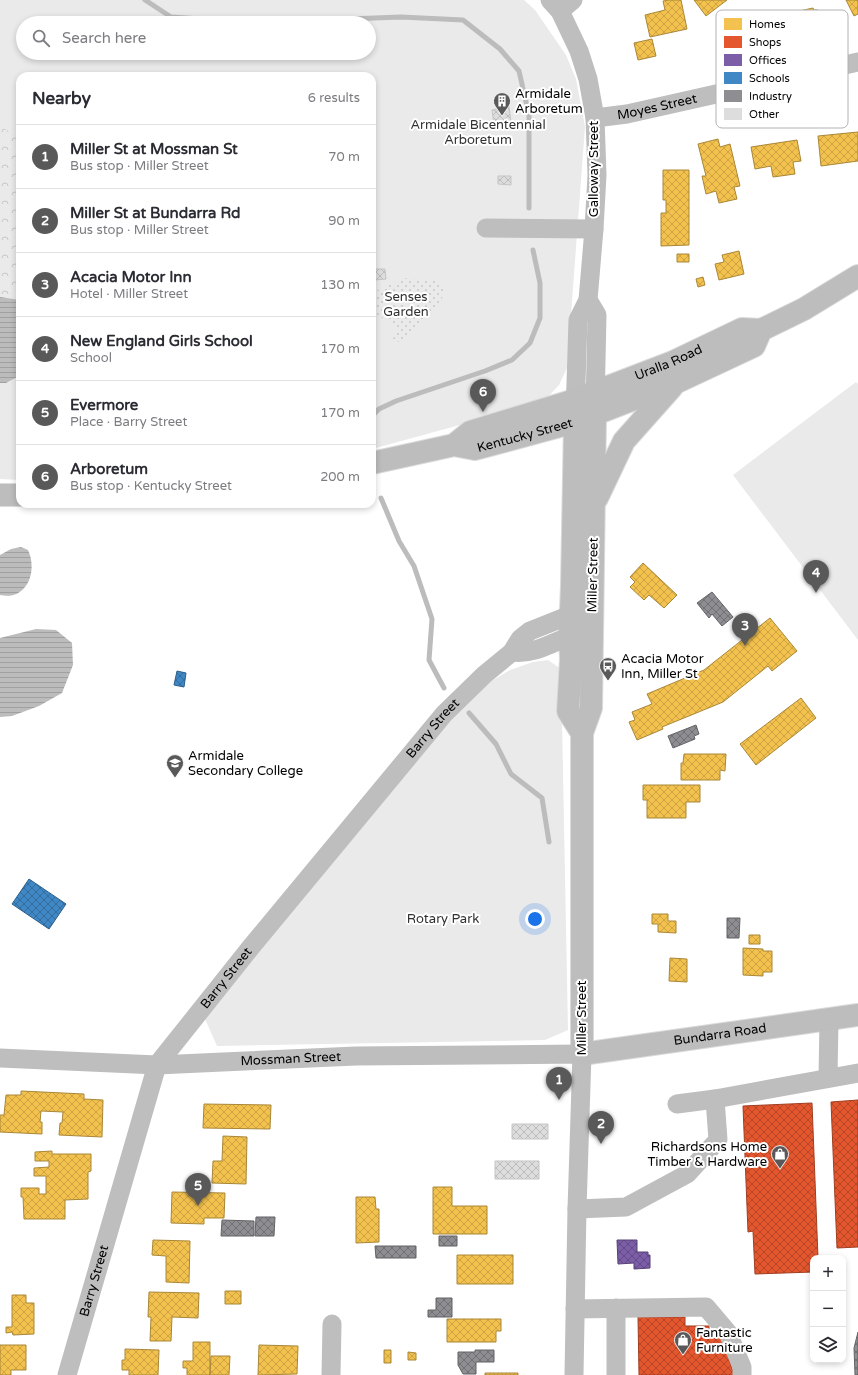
<!DOCTYPE html>
<meta charset="utf-8">
<style>
:root{--surface:#fff;--page:#f7f7f7;--text:#2b2b33;--muted:#7c7c81;--line:#e1e1e2;--accent:#595959}
body{margin:0;font-family:"Varela Round",sans-serif;background:var(--page);color:var(--text)}
.controls{position:absolute;right:12px;bottom:12px;display:grid;overflow:hidden;border-radius:8px;box-shadow:0 2px 6px #0003}
.controls button{width:36px;height:36px;display:grid;place-items:center;padding:0;border:0;border-bottom:1px solid var(--line);background:var(--surface);color:var(--text);font:20px sans-serif}
.you{position:absolute;left:535px;top:919px;width:14px;height:14px;margin:-10px;border:3px solid #fff;border-radius:50%;background:#1a73e8;box-shadow:0 0 0 6px #1a73e833}
.badge{display:grid;place-items:center;width:26px;height:26px;border-radius:50%;background:var(--accent);color:#fff;font-size:13px;font-weight:700}
.pin{position:absolute;translate:-50% -33px;filter:drop-shadow(0 1px 2px #0008)}
.pin::after{content:'';position:absolute;top:21px;width:14px;height:12px;background:inherit;clip-path:polygon(0 0,100% 0,50% 100%)}
.list{margin:0;padding:0;list-style:none}
h2{display:flex;justify-content:space-between;align-items:center;height:52px;margin:0;padding:0 16px;font-size:17px}
h2 small{font-size:13px;font-weight:400;color:var(--muted)}
.list li{display:grid;grid-template-columns:26px 1fr auto;gap:12px;align-items:center;box-sizing:border-box;height:64px;padding:0 16px;border-top:1px solid var(--line)}
.list b{display:block;font-size:15px;white-space:nowrap}
.list p{margin:0;font-size:13px;white-space:nowrap;color:var(--muted)}
.list em{font-size:13px;font-style:normal;color:var(--muted)}
.icon{flex:none;width:22px;height:22px;fill:none;stroke:currentColor;stroke-width:2;stroke-linecap:round;stroke-linejoin:round}
.map{position:relative;flex:none;width:858px;height:1375px;overflow:hidden}
.search{position:absolute;background:var(--surface);box-shadow:0 2px 6px #0003;left:16px;top:16px;width:360px;height:44px;display:flex;align-items:center;gap:10px;box-sizing:border-box;padding:0 14px;border-radius:22px;color:var(--muted);font-size:15px}
.panel{position:absolute;background:var(--surface);box-shadow:0 2px 6px #0003;left:16px;top:72px;width:360px;height:436px;border-radius:12px}
.map>svg:first-child{display:block}
.green{fill:#eaeaea;fill-rule:evenodd}
.forest{fill:url(#forest-crowns)}
.garden{fill:url(#garden-dots)}
.water{fill:url(#water-rules)}
.homes{fill:url(#homes-cross-hatch);stroke:#a98737}
.shops{fill:url(#shops-cross-hatch);stroke:#a03d20}
.offices{fill:url(#offices-cross-hatch);stroke:#564275}
.schools{fill:url(#schools-cross-hatch);stroke:#2c5f8a}
.industry{fill:url(#industry-cross-hatch);stroke:#636366}
.lines{fill:none;stroke-linecap:round;stroke-linejoin:round}
.stream{stroke:#bcbcbc;stroke-width:5}
.building{fill:url(#building-cross-hatch);stroke:#c5c5c5}
.major-casing{stroke:#dbdbdb;stroke-width:24}
.minor{stroke:#bebebe;stroke-width:19}
.major{stroke:#bdbdbd;stroke-width:22}
.labels{text-anchor:middle;dominant-baseline:central;stroke-width:4;stroke-linejoin:round;paint-order:stroke}
.poi-label{font-size:13px;fill:#000;stroke:#fff;text-anchor:start}
.street-label{font-size:13px;fill:#000;stroke:#fff}
.park-label{font-size:13px;fill:#303030;stroke:#fff}
.key{fill:#fff;stroke:#b2b2b2;stroke-width:1}
.key-label{font-size:11px;fill:#000}
</style>
<div class="map">
<svg width="858" height="1375" viewBox="0 0 858 1375">
<defs>
<pattern id="forest-crowns" width="20" height="18" patternUnits="userSpaceOnUse"><rect width="20" height="18" fill="#eaeaea"/><path d="M2 6a3 3 0 1 1 6 0M12 15a3 3 0 1 1 6 0" fill="none" stroke="#c7c7c7"/></pattern>
<pattern id="garden-dots" width="8" height="8" patternUnits="userSpaceOnUse"><rect width="8" height="8" fill="#eaeaea"/><path d="M2 2h.1M6 6h.1" fill="none" stroke="#c7c7c7" stroke-width="1.8" stroke-linecap="round"/></pattern>
<pattern id="water-rules" width="6" height="5" patternUnits="userSpaceOnUse"><rect width="6" height="5" fill="#bcbcbc"/><path d="M0 2.5h6" fill="none" stroke="#a0a0a0"/></pattern>
<pattern id="homes-cross-hatch" width="8" height="8" patternUnits="userSpaceOnUse"><rect width="8" height="8" fill="#f2c14e"/><path d="M0 0l8 8M0 8l8-8" fill="none" stroke="#cea442"/></pattern>
<pattern id="shops-cross-hatch" width="8" height="8" patternUnits="userSpaceOnUse"><rect width="8" height="8" fill="#e4572e"/><path d="M0 0l8 8M0 8l8-8" fill="none" stroke="#b64625"/></pattern>
<pattern id="offices-cross-hatch" width="8" height="8" patternUnits="userSpaceOnUse"><rect width="8" height="8" fill="#7b5ea7"/><path d="M0 0l8 8M0 8l8-8" fill="none" stroke="#624b86"/></pattern>
<pattern id="schools-cross-hatch" width="8" height="8" patternUnits="userSpaceOnUse"><rect width="8" height="8" fill="#3f88c5"/><path d="M0 0l8 8M0 8l8-8" fill="none" stroke="#326d9e"/></pattern>
<pattern id="industry-cross-hatch" width="8" height="8" patternUnits="userSpaceOnUse"><rect width="8" height="8" fill="#8d8d92"/><path d="M0 0l8 8M0 8l8-8" fill="none" stroke="#717175"/></pattern>
<pattern id="building-cross-hatch" width="8" height="8" patternUnits="userSpaceOnUse"><rect width="8" height="8" fill="#ddd"/><path d="M0 0l8 8M0 8l8-8" fill="none" stroke="#bcbcbc"/></pattern>
</defs>
<rect width="100%" height="100%" fill="#fff"/>
<path class="green" d="M0,0H524L535,10L566,55L576,79L585,127L567,368L559,385L547,398L511,411L372,449V76H20V480L0,479ZM23,23H369V53H23Z
M856,382L858,384V640L733,475Z
M548,660L561,669L568,1030L545,1040L217,1046L205,1019L255,953L448,720L488,683L510,670L533,662Z"/>
<path class="forest" d="M0,126L20,138V300L0,297Z"/>
<path class="garden" d="M405,278L440,281L445,287C445,307 413,330 399,342L392,339L397,334L394,326L372,311V307L377,303L373,292Z"/>
<path class="water" d="M0,297L20,300V370L19,376L6,383H0Z
M21,547L28,550C38,571 27,601 0,595V555L11,549Z
M36,629L56,630L72,643L73,665L62,693L39,706L12,716L0,717V638Z"/>
<path class="homes" d="M669,0H681L687,29L650,37L645,15L665,10L663,1Z
M694,0H727L706,16Z
M846,0H858V14L854,16Z
M813,8L814,10H818L822,26L818,27V30L783,38L785,46L762,51L761,47L750,50L747,36L758,34L756,24L778,19L777,16Z
M652,39L656,56L638,60L634,43Z
M858,132V161L821,166L818,136Z
M718,139L720,147L730,144L740,186L734,187L737,199L719,203L716,191L706,194L702,176H706L698,144Z
M797,140L801,161L793,162L795,174L773,177L771,166L755,169L751,147Z
M663,170H689V245L661,246V213H666V200H663Z
M739,251L744,274L719,280L715,264L724,262L722,255Z
M677,254H689V262H677Z
M703,277L705,285L698,287L696,279Z
M643,563L677,595L664,608L649,595L644,600L630,587L635,582L630,577Z
M770,618L797,651L772,671L768,666L723,702L662,727L663,729L637,740L629,722L635,720L632,712L652,704L647,694L704,670Z
M801,698L816,718L756,765L740,744Z
M684,754H726L725,771L720,770V780H681V763H683Z
M643,785H700V802H686V818H647V800H643Z
M652,914H668V921H676V933L658,932V924H652Z
M749,935H760V944H749Z
M743,948L763,949V951H772V972H763V976L743,975Z
M670,958L687,959V982L669,981Z
M21,1091L84,1094V1099L103,1100L102,1137L59,1135L60,1123H62L63,1112L41,1111L40,1122H42V1134L0,1132V1115H4L6,1095H21Z
M204,1104L271,1105L270,1129L203,1128Z
M223,1136L247,1137L246,1184L212,1183L213,1161H222Z
M52,1151V1154H91V1171L88,1172V1199L65,1200V1219H24L23,1197H21V1188H39V1194H46V1176H34V1168L49,1167V1161H35V1152Z
M433,1187H452V1206H487V1234H433Z
M172,1192L225,1193L224,1218H204V1224L171,1223Z
M356,1197H375L376,1209H379V1242L356,1243Z
M153,1240L190,1241L189,1283L166,1282V1256L152,1255Z
M457,1255H513V1284H457Z
M225,1291H241V1304H225Z
M149,1292L199,1293L198,1318L172,1317L171,1341H150L151,1317H148Z
M12,1295H26V1303H34V1334L13,1335L12,1332L6,1333V1327H12Z
M447,1319H501V1331H496V1342H447Z
M193,1342H210V1375H187V1368H183V1361H193Z
M0,1345H26V1370H11V1375H0Z
M259,1345L298,1346L297,1374L258,1375Z
M125,1349L159,1350L158,1375H129V1370H122V1360H125Z
M384,1350H391V1363H384Z
M408,1352L416,1353V1360H408Z
M211,1356H230L229,1375H210Z
M485,1373H518V1375H485Z"/>
<path class="shops" d="M858,1100V1247L837,1248L831,1102Z
M812,1103L818,1258H813V1272L755,1274L753,1231L748,1232L743,1106Z
M638,1317H685V1326H709V1336L722,1337L734,1375H639Z"/>
<path class="offices" d="M617,1240H637V1252H648V1255H650V1268L634,1269V1263L618,1264Z"/>
<path class="schools" d="M177,671L186,673L184,687L174,685Z
M29,879L66,904L49,929L12,904Z"/>
<path class="industry" d="M712,592L733,617L722,626L712,614L709,618L697,603Z
M696,725L699,734L694,736L695,739L673,748L668,736Z
M727,918H740L739,938H727Z
M256,1217H275L274,1236H255Z
M222,1220L254,1221V1236H221Z
M439,1236H457V1246H439Z
M375,1246H416V1258H376Z
M436,1298H452V1317H428V1310H436Z
M858,1332V1375H855L854,1348Z
M475,1350H494V1362H476V1374H463L458,1365V1352H475Z"/>
<g class="lines">
<path class="stream" d="M145,0L171,17L232,21L321,20L401,17L463,20L500,49L519,71L529,115V208
M372,416L379,409L396,401L485,371L512,360L530,343L540,318V283L533,250
M381,498L399,541L414,566L432,619L429,660L444,688
M469,713L496,744L511,774L542,798L549,842"/>
</g>
<path class="building" d="M509,107L511,122L494,124L492,110Z
M498,176H511V185L498,184Z
M375,269H385L386,279L375,280Z
M512,1124H548V1139H512Z
M495,1161H539V1179H495Z"/>
<g class="lines">
<g class="major-casing">
<g id="major">
<path id="s4" d="M595,415L591,708L582,733V1054L858,1015"/>
<path d="M575,422L572,585L570,635L571,659L568,711L582,733"/>
<path id="s5" d="M454,445L470,432L575,400L595,392L673,362L742,329L761,330L804,309L858,276"/>
<path id="s6" d="M372,463L454,445L475,449L575,422L675,383L754,346L761,330"/>
<path d="M0,495H20"/>
<path d="M597,498L624,441L672,387"/>
</g>
</g>
<g class="minor">
<path d="M550,0L560,11L579,51L588,79L595,118L597,175L594,229L588,300L578,320L575,414"/>
<path d="M560,11L573,0"/>
<path id="s1" d="M595,118L627,114L858,62"/>
<path d="M486,228L594,229"/>
<path d="M588,300L597,315L595,406"/>
<path d="M512,652C536,656 560,637 583,632"/>
<path id="s2" d="M0,1058L157,1065L356,1056L582,1054L577,1209L574,1375"/>
<path d="M828,1078L829,1019"/>
<path d="M677,1104L715,1099L858,1073"/>
<path d="M577,1209L626,1207L687,1174L718,1140L715,1099"/>
<path d="M575,1309L706,1307L728,1333L742,1367V1375"/>
<path id="s3" d="M67,1375L157,1065L251,947L444,714L484,675L512,652L520,639L530,631L570,615L585,613"/>
<path d="M331,1375L332,1324"/>
<path d="M616,1375V1308"/>
</g>
<use href="#major" class="major"/>
</g>
<defs>
<g id="building-pin" transform="scale(0.9)"><path d="M0 17L-7.5 6A9.5 9.5 0 1 1 7.5 6Z" fill="#595959" stroke="#fff"/><path d="M-4-6H4V6H1V3H-1V6H-4ZM-2.5-4.3h1.7v1.8h-1.7ZM.8-4.3h1.7v1.8H.8ZM-2.5-1h1.7V.8h-1.7ZM.8-1h1.7V.8H.8Z" fill="#fff"/></g>
<g id="bus-pin" transform="scale(0.9)"><path d="M0 17L-7.5 6A9.5 9.5 0 1 1 7.5 6Z" fill="#595959" stroke="#fff"/><path d="M-5-6H5V4H4V6H2V4H-2V6H-4V4H-5ZM-3.5-4V0h7V-4ZM-3.5 1.2v1.5H-2V1.2ZM2 1.2v1.5H3.5V1.2Z" fill="#fff"/></g>
<g id="school-pin" transform="scale(0.9)"><path d="M0 17L-7.5 6A9.5 9.5 0 1 1 7.5 6Z" fill="#595959" stroke="#fff"/><path d="M0-5L7-2L0 1L-7-2ZM-4 1L0 2.5L4 1V4Q0 6-4 4Z" fill="#fff"/></g>
<g id="shop-pin" transform="scale(0.9)"><path d="M0 17L-7.5 6A9.5 9.5 0 1 1 7.5 6Z" fill="#595959" stroke="#fff"/><path d="M-5-2.5h2.3a2.7 3.5 0 0 1 5.4 0H5L5.5 6h-11ZM-1.5-2.5h3a1.5 2.3 0 0 0-3 0Z" fill="#fff"/></g>
</defs>
<g fill-rule="evenodd">
<use href="#building-pin" x="502" y="101"/>
<use href="#bus-pin" x="608" y="666"/>
<use href="#school-pin" x="175" y="763"/>
<use href="#shop-pin" x="780" y="1154"/>
<use href="#shop-pin" x="683" y="1340"/>
</g>
<g class="labels">
<g class="poi-label">
<text x="515" y="94">Armidale<tspan x="515" dy="15">Arboretum</tspan></text>
<text x="621" y="659">Acacia Motor<tspan x="621" dy="15">Inn, Miller St</tspan></text>
<text x="188" y="756">Armidale<tspan x="188" dy="15">Secondary College</tspan></text>
<text x="767" y="1147" text-anchor="end">Richardsons Home<tspan x="767" dy="15">Timber &amp; Hardware</tspan></text>
<text x="696" y="1333">Fantastic<tspan x="696" dy="15">Furniture</tspan></text>
</g>
<g class="street-label">
<text stroke="none"><textPath href="#s1" startOffset="63">Moyes Street</textPath></text>
<text transform="translate(594 169) rotate(-90)">Galloway Street</text>
<text stroke="none"><textPath href="#s5" startOffset="231">Uralla Road</textPath></text>
<text stroke="none"><textPath href="#s6" startOffset="157">Kentucky Street</textPath></text>
<text transform="translate(593 575) rotate(-89)">Miller Street</text>
<text stroke="none"><textPath href="#s3" startOffset="758">Barry Street</textPath></text>
<text stroke="none"><textPath href="#s3" startOffset="434">Barry Street</textPath></text>
<text transform="translate(582 1018) rotate(-90)">Miller Street</text>
<text stroke="none"><textPath href="#s4" startOffset="780">Bundarra Road</textPath></text>
<text stroke="none"><textPath href="#s2" startOffset="291">Mossman Street</textPath></text>
<text stroke="none"><textPath href="#s3" startOffset="98">Barry Street</textPath></text>
</g>
<g class="park-label">
<text x="478" y="125">Armidale Bicentennial<tspan x="478" dy="15">Arboretum</tspan></text>
<text x="406" y="297">Senses<tspan x="406" dy="15">Garden</tspan></text>
<text x="443" y="919">Rotary Park</text>
</g>
</g>
<rect x="716" y="10" width="132" height="118" rx="6" class="key"/>
<rect x="724" y="18" width="18" height="12" fill="#f2c14e"/>
<rect x="724" y="36" width="18" height="12" fill="#e4572e"/>
<rect x="724" y="54" width="18" height="12" fill="#7b5ea7"/>
<rect x="724" y="72" width="18" height="12" fill="#3f88c5"/>
<rect x="724" y="90" width="18" height="12" fill="#8d8d92"/>
<rect x="724" y="108" width="18" height="12" fill="#ddd"/>
<g class="key-label">
<text x="749" y="28">Homes</text>
<text x="749" y="46">Shops</text>
<text x="749" y="64">Offices</text>
<text x="749" y="82">Schools</text>
<text x="749" y="100">Industry</text>
<text x="749" y="118">Other</text>
</g>
</svg>
<div class="controls">
<button>+</button>
<button>−</button>
<button><svg class="icon" aria-label="layers" viewBox="0 0 24 24"><path d="M12 4l9 5-9 5-9-5zM3 14l9 5 9-5"/></svg></button>
</div>
<div class="you"></div>
<div class="pin badge" style="left:559px;top:1100px">1</div>
<div class="pin badge" style="left:601px;top:1144px">2</div>
<div class="pin badge" style="left:745px;top:646px">3</div>
<div class="pin badge" style="left:816px;top:593px">4</div>
<div class="pin badge" style="left:198px;top:1206px">5</div>
<div class="pin badge" style="left:483px;top:412px">6</div>
<div class="search"><svg class="icon" aria-label="search" viewBox="0 0 24 24"><circle cx="10" cy="10" r="6"/><path d="M15 15l6 6"/></svg>Search here</div>
<section class="panel">
<h2>Nearby<small>6 results</small></h2>
<ul class="list">
<li><span class="badge">1</span><div><b>Miller St at Mossman St</b><p>Bus stop · Miller Street</p></div><em>70 m</em></li>
<li><span class="badge">2</span><div><b>Miller St at Bundarra Rd</b><p>Bus stop · Miller Street</p></div><em>90 m</em></li>
<li><span class="badge">3</span><div><b>Acacia Motor Inn</b><p>Hotel · Miller Street</p></div><em>130 m</em></li>
<li><span class="badge">4</span><div><b>New England Girls School</b><p>School</p></div><em>170 m</em></li>
<li><span class="badge">5</span><div><b>Evermore</b><p>Place · Barry Street</p></div><em>170 m</em></li>
<li><span class="badge">6</span><div><b>Arboretum</b><p>Bus stop · Kentucky Street</p></div><em>200 m</em></li>
</ul>
</section>
</div>
